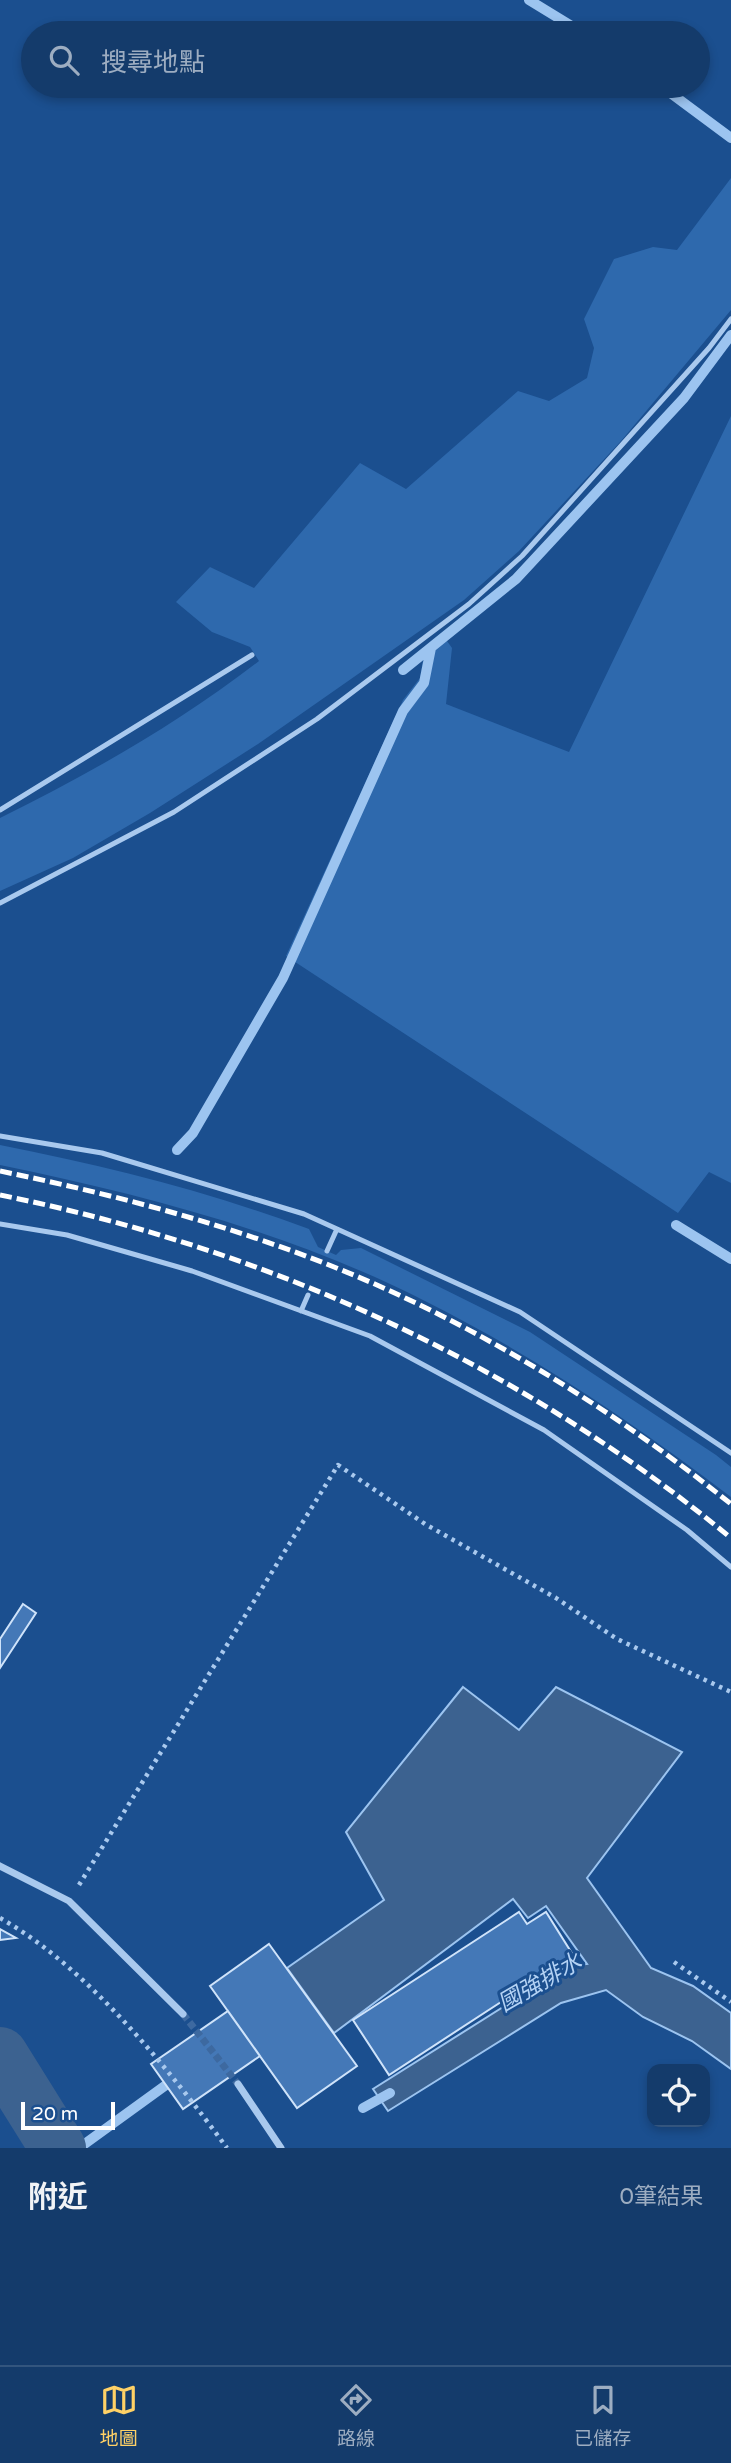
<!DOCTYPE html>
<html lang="zh-TW">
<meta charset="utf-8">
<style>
:root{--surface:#143b6b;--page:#214673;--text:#f1f3f6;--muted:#9dadc1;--line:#33557e;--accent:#ffd166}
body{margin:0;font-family:"Varela Round","Noto Sans TC",sans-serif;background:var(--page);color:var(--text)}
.controls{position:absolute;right:21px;bottom:21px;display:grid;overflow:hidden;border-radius:14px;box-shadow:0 4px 10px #0003}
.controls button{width:63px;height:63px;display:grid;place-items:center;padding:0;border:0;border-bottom:2px solid var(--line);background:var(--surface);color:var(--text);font:35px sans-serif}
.scale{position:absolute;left:21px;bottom:18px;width:94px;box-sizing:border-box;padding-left:7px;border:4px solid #fff;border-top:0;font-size:19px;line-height:24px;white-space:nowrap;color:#fff;-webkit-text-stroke:5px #1b4f8f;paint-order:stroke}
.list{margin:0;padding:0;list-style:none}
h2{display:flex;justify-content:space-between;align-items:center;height:91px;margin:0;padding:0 28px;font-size:30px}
h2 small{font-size:23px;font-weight:400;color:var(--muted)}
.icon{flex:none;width:38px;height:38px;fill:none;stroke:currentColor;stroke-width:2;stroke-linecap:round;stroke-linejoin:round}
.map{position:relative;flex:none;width:731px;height:2148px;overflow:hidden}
.search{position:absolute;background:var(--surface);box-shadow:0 4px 10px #0003;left:21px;right:21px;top:21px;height:77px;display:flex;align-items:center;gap:18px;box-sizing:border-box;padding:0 24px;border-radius:38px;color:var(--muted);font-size:26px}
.sheet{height:217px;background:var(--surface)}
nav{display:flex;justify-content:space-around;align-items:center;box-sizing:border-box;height:98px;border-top:2px solid var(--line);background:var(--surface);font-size:19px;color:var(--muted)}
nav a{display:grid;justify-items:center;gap:4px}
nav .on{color:var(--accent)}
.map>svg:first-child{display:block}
.green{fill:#2e69ad}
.water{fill:#3c6290;stroke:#9cc4f0;stroke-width:2}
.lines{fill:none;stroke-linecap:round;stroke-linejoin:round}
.stream{stroke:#9cc4f0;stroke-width:10}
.river{stroke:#3c6290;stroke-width:56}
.building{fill:#4478b7;stroke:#cfe3fa;stroke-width:2}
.street-tunnel{stroke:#3d69a0;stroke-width:7;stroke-dasharray:7 3.5;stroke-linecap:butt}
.path{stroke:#a9c9ee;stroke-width:4.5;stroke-dasharray:3.5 5;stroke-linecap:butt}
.lane{stroke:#a9c9ee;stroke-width:5}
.street{stroke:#a9c9ee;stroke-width:7}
.rail{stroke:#fff;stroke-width:5;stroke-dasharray:12 5;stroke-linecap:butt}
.labels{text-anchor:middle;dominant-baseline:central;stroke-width:6;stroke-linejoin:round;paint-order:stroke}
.water-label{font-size:23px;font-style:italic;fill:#b5d3f5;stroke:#1b4f8f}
</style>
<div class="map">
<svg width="731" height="2148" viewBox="0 0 731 2148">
<rect width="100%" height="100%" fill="#1b4f8f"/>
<path class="green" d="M731,178V310L621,441L519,551L464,600L258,744L150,813L73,858L0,891V818C91,773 179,723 259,661L250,647L212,632L176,602L210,567L254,588L360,463L406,489L518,391L549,401L587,378L594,348L584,319L614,259L653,247L677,250Z
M731,416V1183L709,1172L678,1213L286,956L403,700L420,678L425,647L442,634L452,648L446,704L569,752Z
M0,1145C107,1166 206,1191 309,1229L318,1247L336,1255L341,1250L361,1248L530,1332L716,1455L731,1467V1497C634,1423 533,1355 423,1300C291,1233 145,1195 0,1165Z"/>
<path class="water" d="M463,1687L519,1730L556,1687L682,1752L587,1878L651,1968L693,1986L731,2013V2069L692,2041L643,2017L606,1990L561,2003L388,2111L373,2089L568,1966L587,1964L546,1906L528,1918L513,1899L334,2033L287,1968L384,1900L346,1832Z"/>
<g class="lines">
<path class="stream" d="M529,0L583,33
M661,86L731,138
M403,670L516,579L684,398L731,335
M177,1150L193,1133L283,978L403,711L424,683L431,648
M676,1225L731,1259
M363,2108L390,2093
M79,2148L166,2085"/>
<path class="river" d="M0,2055L58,2148"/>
</g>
<path class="building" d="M23,1604L36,1613L0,1668V1639Z
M519,1912L527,1924L546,1912L573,1955L389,2075L353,2020Z
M0,1929L16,1938L0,1940Z
M269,1944L357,2066L297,2108L210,1986Z
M228,2011L260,2056L183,2109L151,2064Z"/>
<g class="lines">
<path class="street-tunnel" d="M183,2014L238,2084"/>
<path class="path" d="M79,1885L338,1465L425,1524L556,1598L617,1639L731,1692
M0,1918C87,1967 168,2068 227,2148
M674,1962L731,2002"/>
<path class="lane" d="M0,810L252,655
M0,903L174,812L317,719L469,604L522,556L709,348L731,319
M0,1136L102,1153L304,1214L520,1312L731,1453
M0,1224L67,1235L192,1271L370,1336L544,1430L687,1530L731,1567
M327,1251L337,1229
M301,1311L308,1295"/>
<path class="street" d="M0,1866L69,1901L183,2014
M238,2084L281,2148"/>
<path class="rail" d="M0,1171C136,1199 272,1236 399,1295C517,1350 630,1423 731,1504
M0,1195C268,1249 520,1364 731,1538"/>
</g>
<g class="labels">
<g class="water-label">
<text transform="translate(540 1983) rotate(-30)">國強排水</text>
</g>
</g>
</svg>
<div class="controls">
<button><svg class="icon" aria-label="locate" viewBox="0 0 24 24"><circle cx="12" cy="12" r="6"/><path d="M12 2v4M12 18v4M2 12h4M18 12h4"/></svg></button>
</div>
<div class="scale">20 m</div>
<div class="search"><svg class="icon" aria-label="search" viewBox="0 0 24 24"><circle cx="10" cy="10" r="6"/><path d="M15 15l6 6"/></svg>搜尋地點</div>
</div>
<section class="sheet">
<h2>附近<small>0筆結果</small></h2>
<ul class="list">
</ul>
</section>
<nav>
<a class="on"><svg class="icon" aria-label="map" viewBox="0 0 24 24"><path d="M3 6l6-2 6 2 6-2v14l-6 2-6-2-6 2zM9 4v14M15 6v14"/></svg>地圖</a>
<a><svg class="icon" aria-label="directions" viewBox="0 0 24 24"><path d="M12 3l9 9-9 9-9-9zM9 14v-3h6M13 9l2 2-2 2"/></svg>路線</a>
<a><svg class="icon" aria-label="saved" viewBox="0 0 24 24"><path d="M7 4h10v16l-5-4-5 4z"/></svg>已儲存</a>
</nav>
